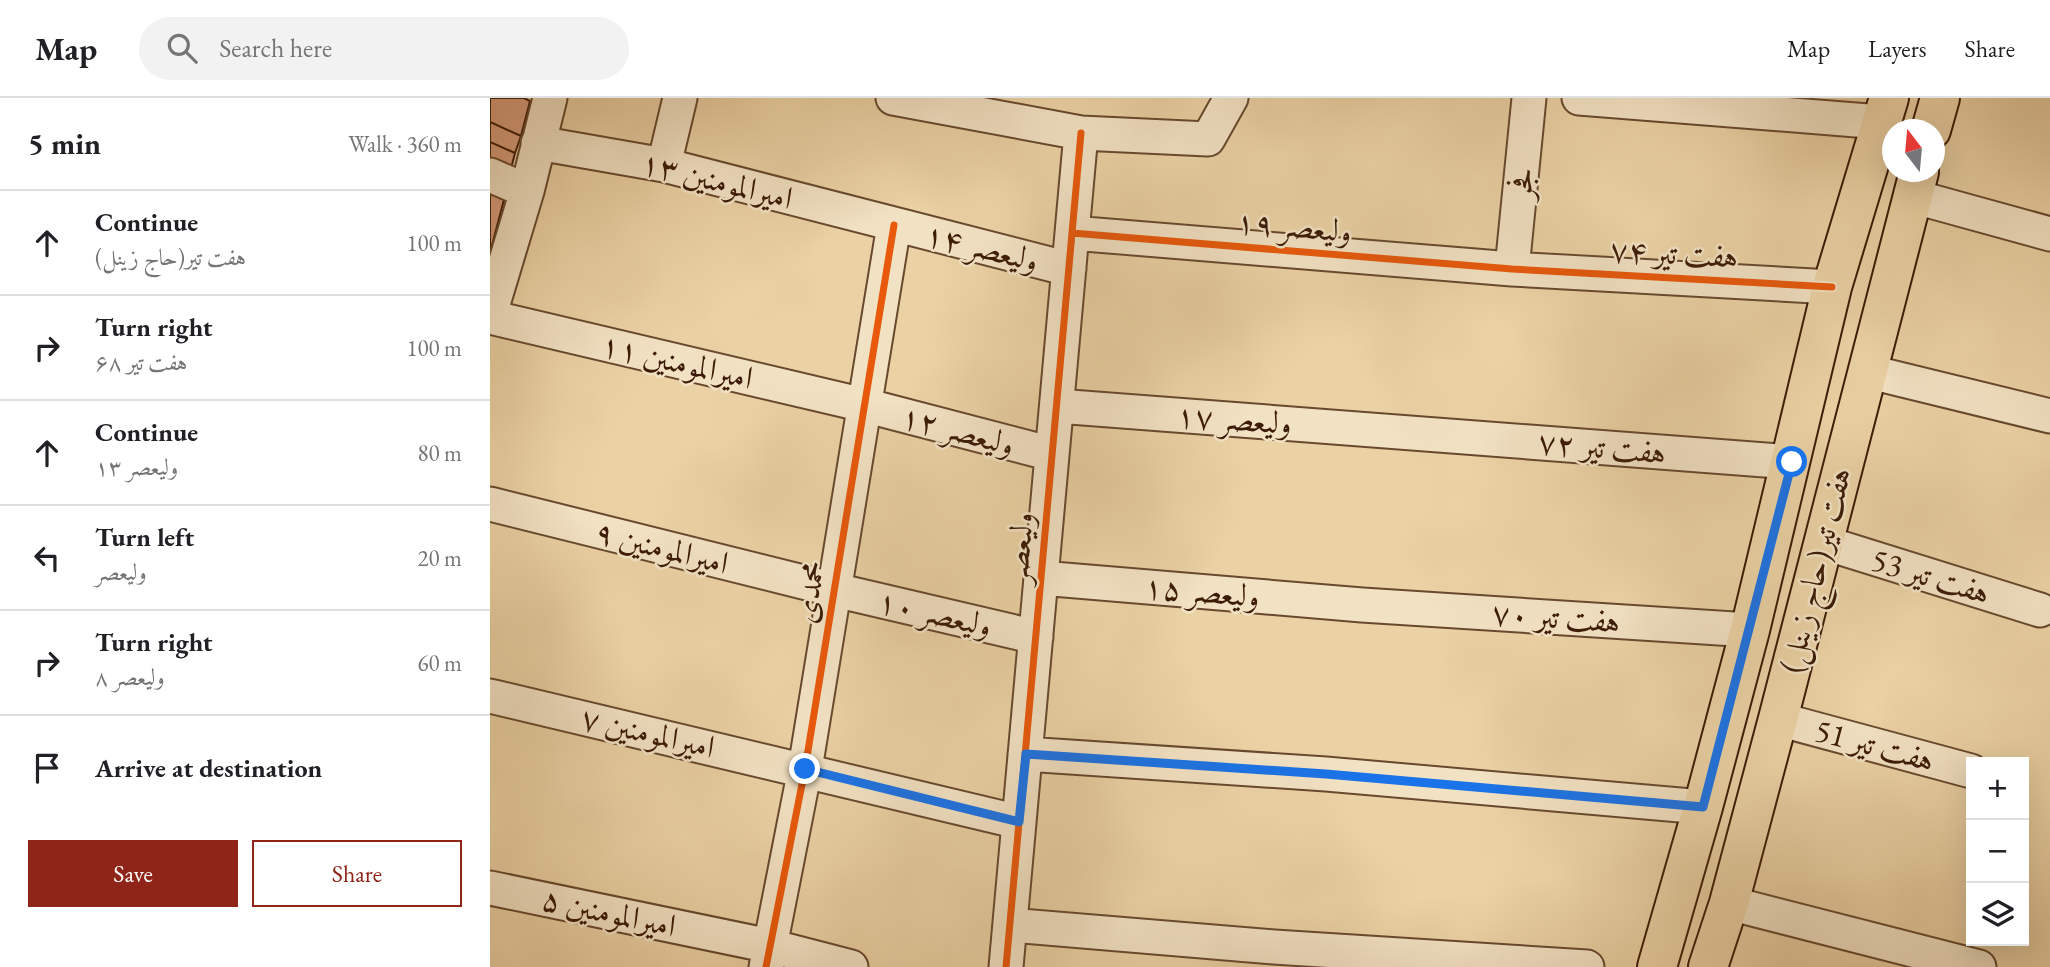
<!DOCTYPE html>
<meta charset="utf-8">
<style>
:root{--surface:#fff;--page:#f2f2f2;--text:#202124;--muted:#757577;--line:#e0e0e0;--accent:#8f2418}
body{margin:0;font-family:"EB Garamond",Amiri,serif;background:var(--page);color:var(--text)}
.controls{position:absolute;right:21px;bottom:21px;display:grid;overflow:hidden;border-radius:0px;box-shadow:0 7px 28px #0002}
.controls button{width:63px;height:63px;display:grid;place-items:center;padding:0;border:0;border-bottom:2px solid var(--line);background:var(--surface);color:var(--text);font:35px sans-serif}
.compass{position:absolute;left:1392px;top:21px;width:63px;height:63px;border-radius:50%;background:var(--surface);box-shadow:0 7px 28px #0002;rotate:344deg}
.stop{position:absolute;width:21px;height:21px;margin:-16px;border:5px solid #1a73e8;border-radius:50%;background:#fff}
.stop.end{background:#1a73e8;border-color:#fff;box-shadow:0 2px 7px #0008}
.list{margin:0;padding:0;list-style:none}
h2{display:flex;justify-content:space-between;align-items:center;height:91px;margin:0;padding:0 28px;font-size:30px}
h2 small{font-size:23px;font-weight:400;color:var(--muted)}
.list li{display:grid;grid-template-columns:46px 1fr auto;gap:21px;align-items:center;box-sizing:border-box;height:105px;padding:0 28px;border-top:2px solid var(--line)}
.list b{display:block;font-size:26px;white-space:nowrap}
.list p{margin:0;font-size:23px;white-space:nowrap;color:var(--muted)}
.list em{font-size:23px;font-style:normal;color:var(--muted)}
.actions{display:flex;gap:14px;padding:21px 28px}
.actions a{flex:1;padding:16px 0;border:2px solid var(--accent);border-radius:0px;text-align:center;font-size:24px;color:var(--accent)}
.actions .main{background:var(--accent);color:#fff}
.icon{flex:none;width:38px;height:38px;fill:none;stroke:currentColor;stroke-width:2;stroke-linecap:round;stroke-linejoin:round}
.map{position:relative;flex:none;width:1560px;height:869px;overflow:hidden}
header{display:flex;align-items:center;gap:42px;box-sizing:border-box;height:98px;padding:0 35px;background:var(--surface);border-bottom:2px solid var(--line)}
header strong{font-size:33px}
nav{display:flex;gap:38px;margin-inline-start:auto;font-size:24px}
.search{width:490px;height:63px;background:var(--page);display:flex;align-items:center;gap:18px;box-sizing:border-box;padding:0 24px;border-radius:38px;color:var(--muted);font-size:26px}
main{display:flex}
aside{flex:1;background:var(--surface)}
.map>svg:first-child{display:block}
.building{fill:#d99f7e;stroke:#3c1b07;stroke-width:2}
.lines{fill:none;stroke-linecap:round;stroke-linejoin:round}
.minor-casing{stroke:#68492e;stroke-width:37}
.major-casing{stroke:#3c1b07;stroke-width:42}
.minor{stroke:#f2e2c4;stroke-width:33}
.major{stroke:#ebd2a5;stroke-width:38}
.cycleway-casing{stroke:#f2e2c4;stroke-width:11}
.cycleway{stroke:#e8590c;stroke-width:7}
.route{stroke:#1a73e8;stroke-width:9}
.labels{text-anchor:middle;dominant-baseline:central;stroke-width:5;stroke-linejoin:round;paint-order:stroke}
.street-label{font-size:32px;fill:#3c1b07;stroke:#f2e2c4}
</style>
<header>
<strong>Map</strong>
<div class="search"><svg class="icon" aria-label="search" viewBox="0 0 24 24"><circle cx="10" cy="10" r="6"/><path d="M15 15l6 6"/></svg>Search here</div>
<nav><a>Map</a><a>Layers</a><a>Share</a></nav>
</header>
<main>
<aside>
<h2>5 min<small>Walk · 360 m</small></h2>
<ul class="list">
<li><svg class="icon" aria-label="ahead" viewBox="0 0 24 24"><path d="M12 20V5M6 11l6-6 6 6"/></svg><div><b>Continue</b><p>هفت تیر(حاج زینل)</p></div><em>100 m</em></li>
<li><svg class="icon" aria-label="right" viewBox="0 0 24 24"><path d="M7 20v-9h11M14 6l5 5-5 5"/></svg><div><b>Turn right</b><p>هفت تیر ۶۸</p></div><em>100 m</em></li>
<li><svg class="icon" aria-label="ahead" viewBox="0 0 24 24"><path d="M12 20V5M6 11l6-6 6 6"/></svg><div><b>Continue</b><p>ولیعصر ۱۳</p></div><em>80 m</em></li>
<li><svg class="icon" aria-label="left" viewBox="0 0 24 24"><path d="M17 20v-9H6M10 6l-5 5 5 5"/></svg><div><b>Turn left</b><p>ولیعصر</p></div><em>20 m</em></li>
<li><svg class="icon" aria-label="right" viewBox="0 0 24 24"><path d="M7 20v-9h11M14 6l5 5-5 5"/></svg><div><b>Turn right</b><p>ولیعصر ۸</p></div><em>60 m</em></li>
<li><svg class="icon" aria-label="arrive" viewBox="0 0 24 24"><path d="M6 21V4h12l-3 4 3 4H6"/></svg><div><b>Arrive at destination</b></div></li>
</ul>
<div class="actions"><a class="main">Save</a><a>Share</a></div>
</aside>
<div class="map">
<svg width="1560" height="869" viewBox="0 0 1560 869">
<rect width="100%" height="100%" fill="#ebd2a5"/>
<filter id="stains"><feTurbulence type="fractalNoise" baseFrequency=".00286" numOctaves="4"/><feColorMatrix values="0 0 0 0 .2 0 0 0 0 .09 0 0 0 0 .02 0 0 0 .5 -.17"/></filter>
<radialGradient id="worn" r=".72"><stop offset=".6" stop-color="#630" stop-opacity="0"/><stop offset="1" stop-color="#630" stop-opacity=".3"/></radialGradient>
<path class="building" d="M0,0H34L40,3L31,38L0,24Z
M0,24L31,38L25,55L0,44Z
M0,44L25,55L20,74L0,65Z
M0,88L16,94L0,155Z"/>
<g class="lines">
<g class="minor-casing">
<path id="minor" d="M403,0L591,35L718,41L741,0
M1089,0L1391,24
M48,45L174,67L579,171
M174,67L190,0
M0,77L37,93
M1422,98L1560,136
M582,135L1022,171L1342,189
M1022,171L1039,0
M0,216L37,93L60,0
M0,219L374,307L562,356
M1376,273L1560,318
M567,308L1302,364
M0,406L345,492L546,539
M1332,444L1550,512
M551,480L872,507L1260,532
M0,598L529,724
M1288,621L1481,673
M535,656L836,676L1213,709
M0,790L280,848L361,869
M1239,805L1489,869
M520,827L784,849L1097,869
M276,869L315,671L404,127
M516,869L591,35"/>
</g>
<g class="major-casing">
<path id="major" d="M1441,32L1450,0
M1167,869L1213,709L1260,532L1342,189L1399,0
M1218,869L1239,805L1288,621L1429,74"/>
</g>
<use href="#minor" class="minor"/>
<use href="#major" class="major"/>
<g class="cycleway-casing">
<path id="cycleway" d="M582,135L1022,171L1342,189
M276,869L315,671L404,127
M516,869L591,35"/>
</g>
<use href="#cycleway" class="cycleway"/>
</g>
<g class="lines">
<path class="route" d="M315,671L529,724L536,656L836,676L1213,709L1302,364"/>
</g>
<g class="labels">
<g class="street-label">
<text transform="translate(227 82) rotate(14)">امیرالمومنین ۱۳</text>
<text transform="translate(1031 85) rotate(-84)">فجر</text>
<text transform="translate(804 128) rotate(5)">ولیعصر ۱۹</text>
<text transform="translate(492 149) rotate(14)">ولیعصر ۱۴</text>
<text transform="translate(1184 155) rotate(3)">هفت تیر ۷۴</text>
<text transform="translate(187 263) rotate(13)">امیرالمومنین ۱۱</text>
<text transform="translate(744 321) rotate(4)">ولیعصر ۱۷</text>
<text transform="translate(468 332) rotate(15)">ولیعصر ۱۲</text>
<text transform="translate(1112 349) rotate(5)">هفت تیر ۷۲</text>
<text transform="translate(172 449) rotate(14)">امیرالمومنین ۹</text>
<text transform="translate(529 450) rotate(-85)">ولیعصر</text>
<text transform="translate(1325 472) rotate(-76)">هفت تیر(حاج زینل)</text>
<text transform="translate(1441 478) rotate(17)">هفت تیر 53</text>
<text transform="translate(712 493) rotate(5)">ولیعصر ۱۵</text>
<text transform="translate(319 494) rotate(-81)">محمدی</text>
<text transform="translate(445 515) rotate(13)">ولیعصر ۱۰</text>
<text transform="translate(1066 519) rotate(4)">هفت تیر ۷۰</text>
<text transform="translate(158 634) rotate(13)">امیرالمومنین ۷</text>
<text transform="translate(1385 647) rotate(15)">هفت تیر 51</text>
<text transform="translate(119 814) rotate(12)">امیرالمومنین ۵</text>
</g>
</g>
<rect width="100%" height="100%" filter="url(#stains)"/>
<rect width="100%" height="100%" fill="url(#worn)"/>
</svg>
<div class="controls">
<button>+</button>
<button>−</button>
<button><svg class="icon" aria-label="layers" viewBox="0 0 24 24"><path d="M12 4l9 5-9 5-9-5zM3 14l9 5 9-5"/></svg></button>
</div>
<svg class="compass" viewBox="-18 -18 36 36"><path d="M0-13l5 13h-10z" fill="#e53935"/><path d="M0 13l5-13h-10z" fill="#757577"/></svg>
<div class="stop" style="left:1302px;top:364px"></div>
<div class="stop end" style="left:315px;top:671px"></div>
</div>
</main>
